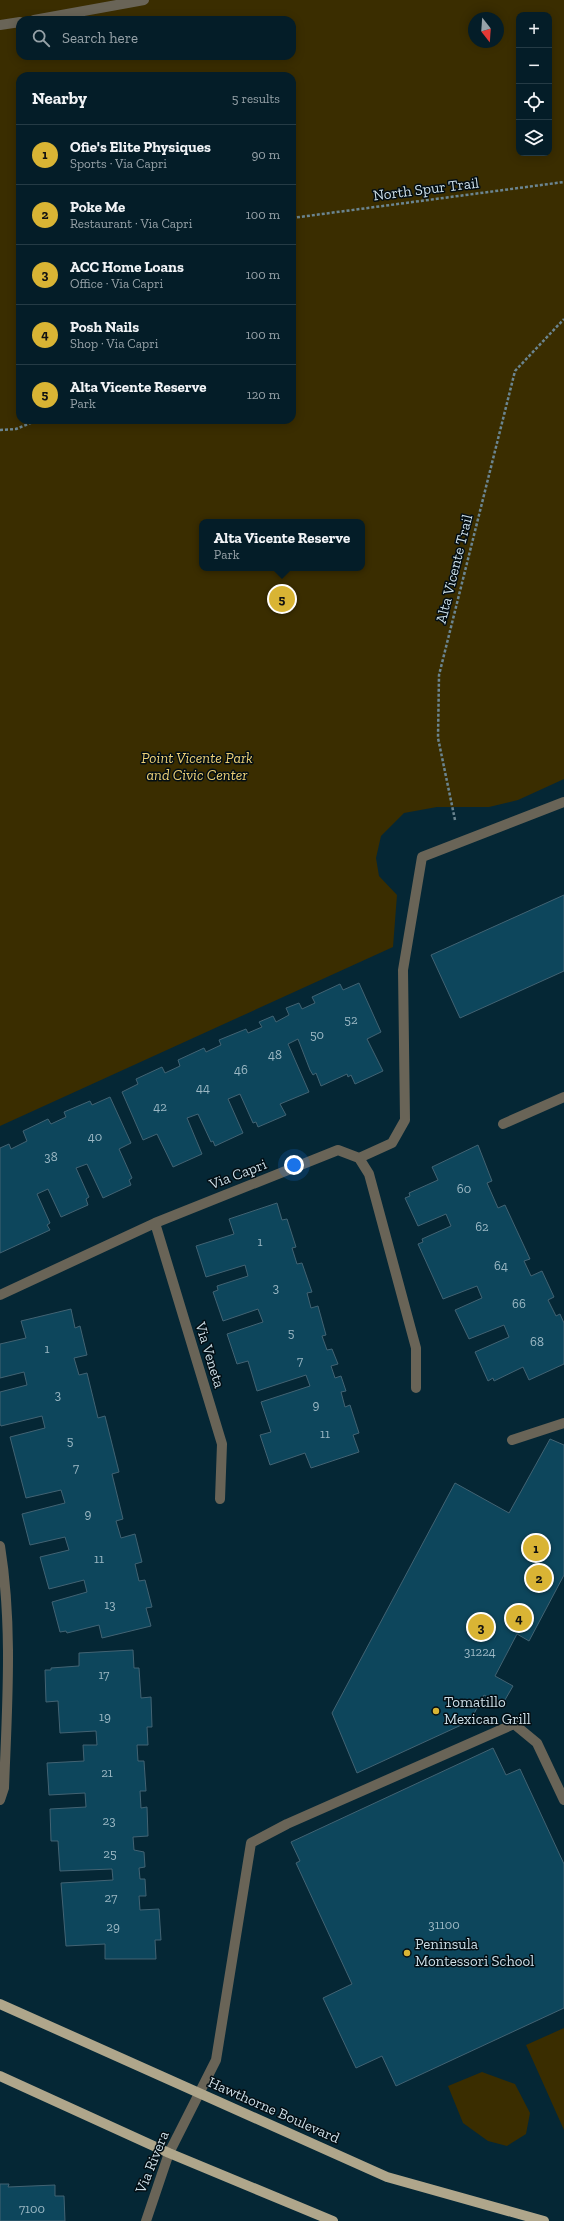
<!DOCTYPE html>
<meta charset="utf-8">
<style>
:root{--surface:#041d28;--page:#122a34;--text:#f1f3f6;--muted:#97a2a8;--line:#253b45;--accent:#d9b434}
body{margin:0;font-family:"Zilla Slab",serif;background:var(--page);color:var(--text)}
.controls{position:absolute;right:12px;top:12px;display:grid;overflow:hidden;border-radius:8px;box-shadow:0 2px 10px #0003}
.controls button{width:36px;height:36px;display:grid;place-items:center;padding:0;border:0;border-bottom:1px solid var(--line);background:var(--surface);color:var(--text);font:20px sans-serif}
.compass{position:absolute;left:468px;top:12px;width:36px;height:36px;border-radius:50%;background:var(--surface);box-shadow:0 2px 10px #0003;rotate:163deg}
.you{position:absolute;left:294px;top:1165px;width:14px;height:14px;margin:-10px;border:3px solid #fff;border-radius:50%;background:#1a73e8;box-shadow:0 0 0 6px #1a73e833}
.badge{display:grid;place-items:center;width:26px;height:26px;border-radius:50%;background:var(--accent);color:#111;font-size:13px;font-weight:700}
.pin{position:absolute;translate:-50% -50%;border:2px solid #fff;box-shadow:0 1px 4px #0006}
.popup{position:absolute;left:199px;top:519px;width:166px;height:52px;box-sizing:border-box;display:grid;place-content:center;border-radius:8px;background:var(--surface);filter:drop-shadow(0 1px 3px #0005);font-size:13px;white-space:nowrap;color:var(--muted)}
.popup b{font-size:15px;color:var(--text)}
.popup::after{content:'';position:absolute;left:50%;top:100%;margin-left:-8px;border:8px solid transparent;border-top-color:var(--surface)}
.list{margin:0;padding:0;list-style:none}
h2{display:flex;justify-content:space-between;align-items:center;height:52px;margin:0;padding:0 16px;font-size:17px}
h2 small{font-size:13px;font-weight:400;color:var(--muted)}
.list li{display:grid;grid-template-columns:26px 1fr auto;gap:12px;align-items:center;box-sizing:border-box;height:60px;padding:0 16px;border-top:1px solid var(--line)}
.list b{display:block;font-size:15px;white-space:nowrap}
.list p{margin:0;font-size:13px;white-space:nowrap;color:var(--muted)}
.list em{font-size:13px;font-style:normal;color:var(--muted)}
.icon{flex:none;width:22px;height:22px;fill:none;stroke:currentColor;stroke-width:2;stroke-linecap:round;stroke-linejoin:round}
.map{position:relative;flex:none;width:564px;height:2221px;overflow:hidden}
.search{position:absolute;background:var(--surface);box-shadow:0 2px 10px #0003;left:16px;top:16px;width:280px;height:44px;display:flex;align-items:center;gap:10px;box-sizing:border-box;padding:0 14px;border-radius:12px;color:var(--muted);font-size:15px}
.panel{position:absolute;background:var(--surface);box-shadow:0 2px 10px #0003;left:16px;top:72px;width:280px;height:352px;border-radius:12px}
.map>svg:first-child{display:block}
.green{fill:#3a2d00;fill-rule:evenodd}
.building{fill:#0d465c;stroke:#426373}
.lines{fill:none;stroke-linecap:round;stroke-linejoin:round}
.path{stroke:#6b8590;stroke-width:2.5;stroke-dasharray:3 2;stroke-linecap:butt}
.minor{stroke:#696457;stroke-width:10}
.major{stroke:#afa68b;stroke-width:10}
.poi-dot{fill:#d9b434;stroke:#030e14;stroke-width:1.5}
.labels{text-anchor:middle;dominant-baseline:central;stroke-width:3;stroke-linejoin:round;paint-order:stroke}
.number-label{font-size:13px;fill:#9cb8c4}
.street-label{font-size:15px;fill:#ccdee7;stroke:#030e14}
.park-label{font-size:15px;font-style:italic;fill:#edd077;stroke:#030e14}
.poi-label{font-size:15px;fill:#ccdee7;stroke:#030e14;text-anchor:start}
</style>
<div class="map">
<svg width="564" height="2221" viewBox="0 0 564 2221">
<rect width="100%" height="100%" fill="#052735"/>
<path class="green" d="M0,0H564V779L518,800L489,807H437L404,813L381,836L376,858L379,876L397,895L393,947L0,1126ZM519,15H549V153H519ZM474,18H498V42H474ZM20,20H292V56H20ZM20,76H292V420H20ZM202,522H362V568H202Z
M564,2028V2130L526,2045Z
M482,2072L515,2084L530,2113L526,2134L507,2146L488,2141L463,2123L448,2086Z"/>
<path class="building" d="M564,895V971L460,1018L431,955Z
M359,983L381,1032L367,1039L383,1071L355,1084L351,1075L348,1077L347,1074L321,1086L316,1073L313,1075L310,1070L298,1039L288,1044L309,1092L280,1104L286,1115L258,1127L256,1122L253,1123L240,1094L228,1099L243,1133L215,1146L213,1141L211,1142L198,1114L187,1118L202,1154L173,1167L157,1134L143,1140L122,1092L138,1084L136,1079L162,1067L165,1073L180,1066L178,1060L204,1048L206,1052L221,1045L219,1040L246,1029L248,1033L262,1027L259,1022L273,1016L276,1022L289,1015L286,1008L299,1003L302,1009L315,1003L312,997L340,984L343,990Z
M110,1097L131,1143L119,1149L132,1178L129,1180L131,1185L103,1198L87,1164L76,1168L89,1197L86,1199L88,1205L61,1217L48,1189L37,1194L50,1223L47,1225L50,1230L0,1253V1148L9,1144L11,1149L27,1141L23,1131L48,1119L51,1124L66,1117L64,1112L90,1101L92,1105Z
M478,1145L492,1181L487,1183L498,1208L505,1205L530,1259L524,1261L531,1276L542,1271L554,1297L548,1300L556,1316L560,1314L564,1323V1364L529,1380L523,1367L494,1381L493,1378L488,1381L475,1352L509,1337L504,1325L469,1339L455,1310L482,1298L477,1286L443,1299L418,1244L423,1242L422,1239L451,1226L446,1214L418,1226L405,1198L410,1196L409,1193L438,1180L432,1167Z
M277,1203L282,1220L287,1219L296,1247L292,1248L297,1264L302,1263L312,1292L307,1293L311,1308L318,1306L326,1335L322,1336L327,1350L332,1349L338,1364L331,1366L335,1378L341,1376L346,1391L341,1392L345,1407L350,1405L359,1433L353,1435L359,1452L311,1468L305,1453L270,1465L260,1435L271,1432L261,1402L310,1386L306,1375L257,1391L248,1361L237,1364L227,1334L263,1322L258,1309L223,1321L213,1292L218,1290L217,1286L248,1276L245,1265L206,1277L196,1246L234,1234L229,1219Z
M71,1309L75,1328L80,1326L87,1355L74,1358L79,1375L87,1373L98,1418L105,1416L119,1472L112,1474L123,1519L116,1521L121,1538L135,1534L142,1562L135,1564L139,1581L145,1580L152,1607L146,1608L151,1626L102,1638L99,1625L67,1633L66,1631L60,1632L52,1602L87,1592L84,1580L49,1589L40,1557L69,1550L65,1537L30,1545L22,1514L65,1503L61,1490L26,1498L10,1437L45,1428L42,1416L1,1426L0,1424V1392L27,1385L24,1372L0,1378V1344L26,1338L21,1321Z
M550,1439L564,1445V1575L529,1641L517,1634L495,1676L513,1686L502,1705L484,1695L470,1721L357,1773L332,1713L455,1483L509,1513Z
M133,1650L134,1668H139L141,1698L151,1697L152,1727H147L148,1745H137L138,1761H144L146,1791H140L141,1808L147,1807L148,1836L133,1837L134,1850L144,1852L145,1867L139,1868L140,1879H145L146,1896H139L140,1910L159,1909L161,1940H155L156,1959H105V1944L66,1946L61,1883L113,1880L112,1869L60,1871L58,1841H51L50,1809L86,1807L85,1793L49,1795L47,1763L84,1761L83,1745H97L96,1731L60,1733L58,1701L46,1702L45,1670H51V1668L79,1666V1653Z
M493,1748L506,1775L520,1769L564,1864V2008L396,2086L382,2056L356,2068L323,1998L352,1984L296,1863L300,1861L291,1842Z
M0,2184H9L8,2187L55,2185V2196H64L65,2221H0Z"/>
<g class="lines">
<path class="path" d="M292,218L564,182
M0,430L16,429L38,420
M455,820L438,738L439,675L515,371L564,319"/>
<path class="minor" d="M34,20L144,0
M0,25L20,22
M503,1124L564,1097
M359,1158L392,1143L405,1120L403,970L422,857L564,802
M155,1223L222,1444L220,1499
M0,1295L155,1223L338,1150L359,1158L369,1174L416,1348V1388
M512,1440L564,1423
M0,1546C13,1626 7,1707 4,1788L0,1800
M146,2221L169,2153L216,2060L251,1843L287,1824L514,1724L537,1743L564,1800"/>
<path class="major" d="M0,2004L387,2177L544,2221
M0,2076L169,2153L333,2221"/>
</g>
<g class="poi-dot">
<circle cx="436" cy="1711" r="4"/>
<circle cx="407" cy="1953" r="4"/>
</g>
<g class="labels">
<g class="number-label">
<text x="351" y="1019">52</text>
<text x="317" y="1034">50</text>
<text x="275" y="1054">48</text>
<text x="241" y="1069">46</text>
<text x="203" y="1087">44</text>
<text x="160" y="1106">42</text>
<text x="95" y="1136">40</text>
<text x="51" y="1156">38</text>
<text x="464" y="1188">60</text>
<text x="482" y="1226">62</text>
<text x="260" y="1241">1</text>
<text x="501" y="1265">64</text>
<text x="276" y="1287">3</text>
<text x="519" y="1303">66</text>
<text x="291" y="1332">5</text>
<text x="537" y="1341">68</text>
<text x="47" y="1348">1</text>
<text x="300" y="1360">7</text>
<text x="58" y="1394">3</text>
<text x="316" y="1404">9</text>
<text x="325" y="1433">11</text>
<text x="70" y="1440">5</text>
<text x="76" y="1467">7</text>
<text x="88" y="1513">9</text>
<text x="99" y="1558">11</text>
<text x="110" y="1604">13</text>
<text x="480" y="1651">31224</text>
<text x="104" y="1674">17</text>
<text x="105" y="1716">19</text>
<text x="107" y="1772">21</text>
<text x="109" y="1820">23</text>
<text x="110" y="1853">25</text>
<text x="111" y="1897">27</text>
<text x="444" y="1924">31100</text>
<text x="113" y="1926">29</text>
<text x="32" y="2208">7100</text>
</g>
<g class="street-label">
<text transform="translate(426 189) rotate(-7)">North Spur Trail</text>
<text transform="translate(454 569) rotate(-76)">Alta Vicente Trail</text>
<text transform="translate(238 1174) rotate(-21)">Via Capri</text>
<text transform="translate(210 1355) rotate(73)">Via Veneta</text>
<text transform="translate(274 2110) rotate(24)">Hawthorne Boulevard</text>
<text transform="translate(152 2162) rotate(-68)">Via Rivera</text>
</g>
<g class="park-label">
<text x="197" y="758">Point Vicente Park<tspan x="197" dy="17">and Civic Center</tspan></text>
</g>
<g class="poi-label">
<text x="444" y="1702">Tomatillo<tspan x="444" dy="17">Mexican Grill</tspan></text>
<text x="415" y="1944">Peninsula<tspan x="415" dy="17">Montessori School</tspan></text>
</g>
</g>
</svg>
<div class="controls">
<button>+</button>
<button>−</button>
<button><svg class="icon" aria-label="locate" viewBox="0 0 24 24"><circle cx="12" cy="12" r="6"/><path d="M12 2v4M12 18v4M2 12h4M18 12h4"/></svg></button>
<button><svg class="icon" aria-label="layers" viewBox="0 0 24 24"><path d="M12 4l9 5-9 5-9-5zM3 14l9 5 9-5"/></svg></button>
</div>
<svg class="compass" viewBox="-18 -18 36 36"><path d="M0-13l5 13h-10z" fill="#e53935"/><path d="M0 13l5-13h-10z" fill="#97a2a8"/></svg>
<div class="you"></div>
<div class="pin badge" style="left:536px;top:1548px">1</div>
<div class="pin badge" style="left:539px;top:1578px">2</div>
<div class="pin badge" style="left:481px;top:1627px">3</div>
<div class="pin badge" style="left:519px;top:1618px">4</div>
<div class="pin badge" style="left:282px;top:599px">5</div>
<div class="popup"><b>Alta Vicente Reserve</b>Park</div>
<div class="search"><svg class="icon" aria-label="search" viewBox="0 0 24 24"><circle cx="10" cy="10" r="6"/><path d="M15 15l6 6"/></svg>Search here</div>
<section class="panel">
<h2>Nearby<small>5 results</small></h2>
<ul class="list">
<li><span class="badge">1</span><div><b>Ofie's Elite Physiques</b><p>Sports · Via Capri</p></div><em>90 m</em></li>
<li><span class="badge">2</span><div><b>Poke Me</b><p>Restaurant · Via Capri</p></div><em>100 m</em></li>
<li><span class="badge">3</span><div><b>ACC Home Loans</b><p>Office · Via Capri</p></div><em>100 m</em></li>
<li><span class="badge">4</span><div><b>Posh Nails</b><p>Shop · Via Capri</p></div><em>100 m</em></li>
<li><span class="badge">5</span><div><b>Alta Vicente Reserve</b><p>Park</p></div><em>120 m</em></li>
</ul>
</section>
</div>
